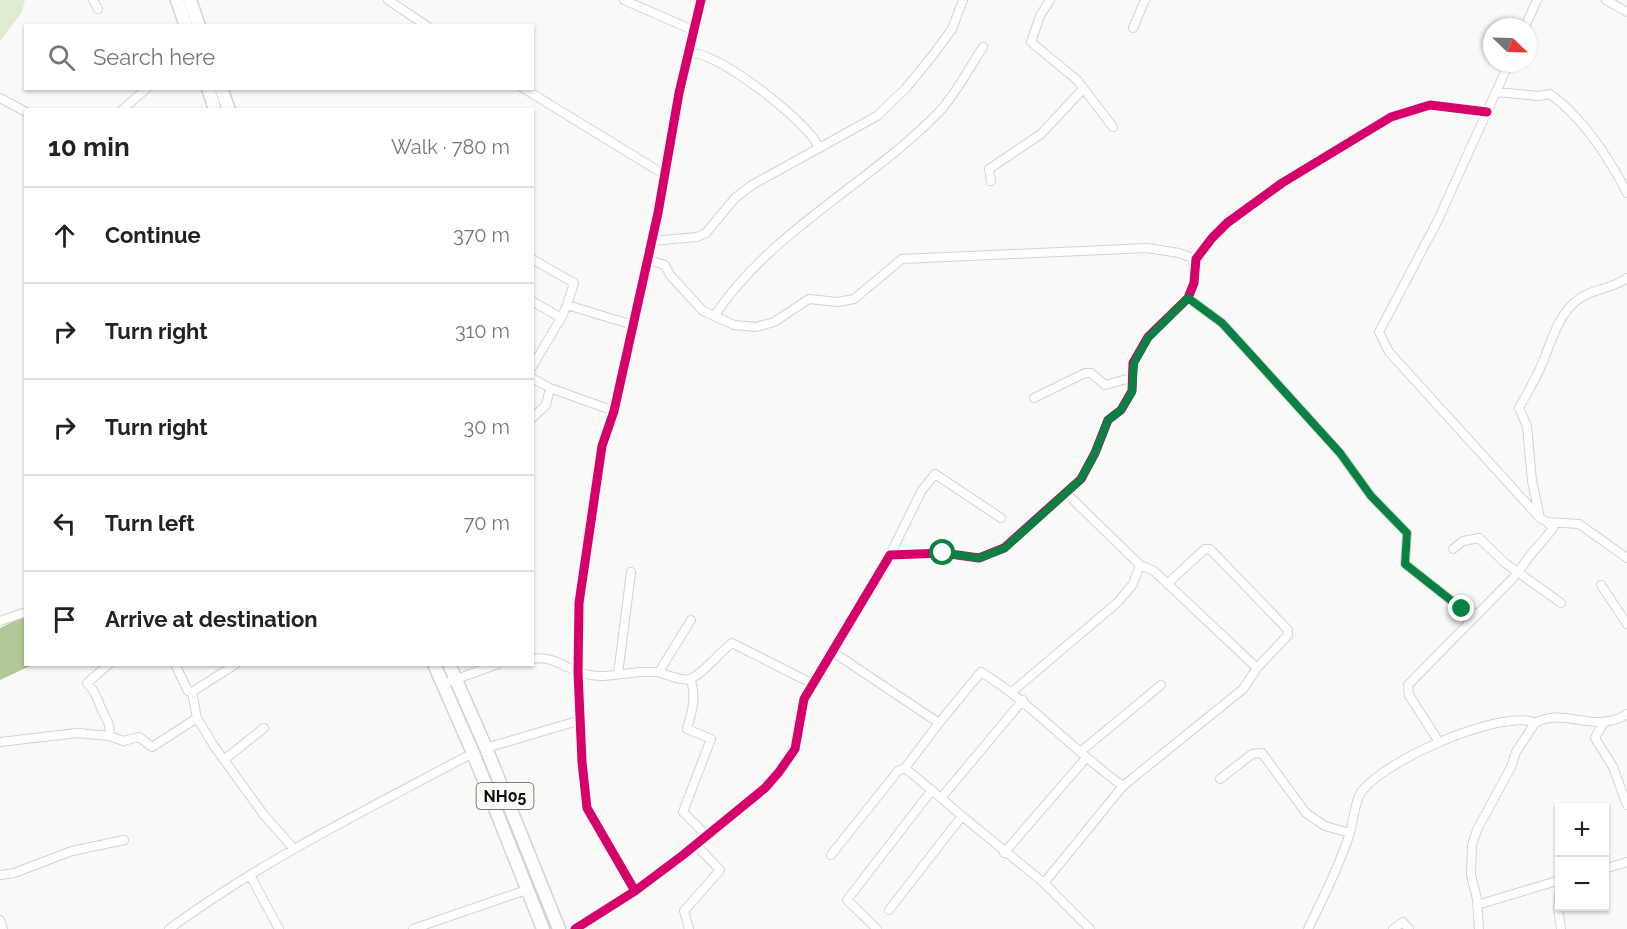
<!DOCTYPE html>
<meta charset="utf-8">
<style>
:root{--surface:#fff;--page:#f2f2f2;--text:#222;--muted:#767676;--line:#e0e0e0}
body{margin:0;font-family:Raleway,sans-serif;background:var(--page);color:var(--text)}
.controls{position:absolute;right:18px;bottom:18px;display:grid;overflow:hidden;border-radius:0px;box-shadow:0 2px 4px #0004}
.controls button{width:54px;height:54px;display:grid;place-items:center;padding:0;border:0;border-bottom:2px solid var(--line);background:var(--surface);color:var(--text);font:30px sans-serif}
.compass{position:absolute;left:1483px;top:18px;width:54px;height:54px;border-radius:50%;background:var(--surface);box-shadow:0 2px 4px #0004;rotate:113deg}
.stop{position:absolute;width:18px;height:18px;margin:-14px;border:4px solid #0b8043;border-radius:50%;background:#fff}
.stop.end{background:#0b8043;border-color:#fff;box-shadow:0 2px 6px #0008}
.list{margin:0;padding:0;list-style:none}
h2{display:flex;justify-content:space-between;align-items:center;height:78px;margin:0;padding:0 24px;font-size:26px}
h2 small{font-size:20px;font-weight:400;color:var(--muted)}
.list li{display:grid;grid-template-columns:39px 1fr auto;gap:18px;align-items:center;box-sizing:border-box;height:96px;padding:0 24px;border-top:2px solid var(--line)}
.list b{display:block;font-size:22px;white-space:nowrap}
.list em{font-size:20px;font-style:normal;color:var(--muted)}
.icon{flex:none;width:33px;height:33px;fill:none;stroke:currentColor;stroke-width:2;stroke-linecap:round;stroke-linejoin:round}
.map{position:relative;flex:none;width:1627px;height:929px;overflow:hidden}
.search{position:absolute;background:var(--surface);box-shadow:0 2px 4px #0004;left:24px;top:24px;width:510px;height:66px;display:flex;align-items:center;gap:15px;box-sizing:border-box;padding:0 21px;border-radius:0px;color:var(--muted);font-size:22px}
.panel{position:absolute;background:var(--surface);box-shadow:0 2px 4px #0004;left:24px;top:108px;width:510px;height:558px;border-radius:0px}
.map>svg:first-child{display:block}
.green{fill:#dfecd0}
.water{fill:#b1c795}
.lines{fill:none;stroke-linecap:round;stroke-linejoin:round}
.minor-casing{stroke:#d3d4d2;stroke-width:10}
.trunk-casing{stroke:#d3d4d2;stroke-width:15}
.minor{stroke:#fefefe;stroke-width:8}
.trunk{stroke:#fefefe;stroke-width:12}
.cycleway-casing{stroke:#f9fbf7;stroke-width:13}
.cycleway{stroke:#d6006c;stroke-width:9}
.route{stroke:#0b8043;stroke-width:8}
.labels{text-anchor:middle;dominant-baseline:central;stroke-width:4.5;stroke-linejoin:round;paint-order:stroke}
.shield{fill:#f9fbf7;stroke:#545654;stroke-width:1.5}
.shield-label{font-size:16px;font-weight:bold;fill:#0e0f0e}
</style>
<div class="map">
<svg width="1627" height="929" viewBox="0 0 1627 929">
<rect width="100%" height="100%" fill="#f9faf8"/>
<path class="green" d="M0,0H25L22,12L0,41Z"/>
<path class="water" d="M25,616L26,664L32,665L0,680V628Z"/>
<g class="lines">
<g class="minor-casing">
<path id="minor" d="M93,0L98,9
M388,0L427,26
M624,0L695,31
M1050,0L1040,16L1031,42L1077,80L1113,127
M1606,0L1627,12
M1525,27L1537,0
M1133,28L1145,0
M690,53C716,50 808,122 818,146
M1509,63L1438,220L1379,332L1389,352L1540,518L1547,522L1579,524L1627,558
M523,88L665,175
M1496,92L1539,96L1550,94C1582,117 1609,158 1627,193
M0,98L26,112
M122,110L147,88
M991,181L989,169L1041,134L1083,89
M651,241L697,237L706,233L735,198L752,185L877,116L906,88L933,55L952,29L963,0
M532,259L574,283L567,305
M648,260L665,265L670,275L703,311L734,325L756,327L774,322L809,299L838,302L854,299L902,259L1147,248L1179,253L1196,259
M1188,298L1222,323L1254,358L1340,453L1371,496L1407,533L1405,564L1462,609L1477,615
M532,301L561,318L532,367
M715,315C772,230 869,184 939,112C956,94 969,68 983,47
M561,318L567,305L633,325
M532,378L550,388
M1034,398L1085,373H1091L1105,385L1131,378
M532,418L546,405L550,388L614,411
M1066,493L1140,565L1154,571L1257,668
M1540,518L1532,481L1527,426L1519,408C1526,395 1533,383 1539,371C1551,345 1556,315 1580,298C1593,289 1612,289 1627,278
M1453,549L1463,541L1479,538L1505,563L1561,603
M890,555L922,490L935,474L1001,518
M1601,585L1627,624
M0,621L26,612
M833,652L939,723L981,672C1033,704 1073,751 1123,786L1044,883L962,816L889,910
M532,659C553,655 566,669 585,674C607,680 631,670 654,672C665,672 679,682 690,679C702,675 721,651 732,643L813,684
M109,664L87,683C97,694 96,696 101,708C106,720 111,722 109,736
M175,664L188,691L192,692
M236,664L192,692L197,718L214,746L264,815L294,849
M659,672L691,620
M618,674L631,572
M690,679C697,695 692,712 687,729L711,739L683,812L706,835
M451,681L498,664
M1013,691L1118,602L1133,584L1140,565
M1603,724L1595,738L1613,767L1627,805
M0,742L77,733L109,736L123,741L139,737L152,747L197,718
M1439,742L1409,695L1408,685L1519,572C1528,554 1542,544 1553,528L1547,522
M486,748L581,720
M1080,752L1161,685
M225,759L264,728
M905,768L939,723
M1220,779L1252,754L1262,753L1306,813L1325,826L1350,833
M1123,786L1243,689L1257,668L1288,635V630L1210,549H1205L1167,584
M941,798L962,816
M1004,853L1086,758
M831,855L898,771L905,768L941,798L1023,700
M1604,869L1627,862
M0,875L14,873L72,851L124,840
M250,875L279,929
M1044,883L1090,929
M1560,890L1558,908L1561,929
M635,891L587,808L582,762L578,672L579,603L602,446L614,411L658,213L679,93L701,0
M1477,905L1560,880
M0,920L3,929
M169,929C263,860 370,808 473,753
M413,929L526,890
M575,929L635,891L683,855L765,788L779,772L795,749L804,699L890,555L943,553L979,558L1004,548L1081,479L1095,453L1108,420L1121,410L1132,391L1133,363L1148,337L1188,298L1194,283L1196,259L1212,238L1227,223L1282,183L1391,117L1430,105L1487,112
M689,929L684,911L720,870L697,846L691,850
M877,929L847,900L932,790
M1308,929C1323,899 1338,868 1349,836C1353,824 1354,808 1359,796C1374,764 1504,707 1535,723C1564,706 1593,735 1627,714
M1393,929L1403,922L1409,929
M1479,929L1477,899L1471,875L1472,845L1477,830L1511,767L1516,752L1535,723"/>
</g>
<g class="trunk-casing">
<path id="trunk" d="M177,0L186,26
M190,0L199,26
M208,88L215,110
M221,88L229,110
M434,664L473,753L543,929
M449,664L486,748L559,929"/>
</g>
<use href="#minor" class="minor"/>
<use href="#trunk" class="trunk"/>
<g class="cycleway-casing">
<path id="cycleway" d="M635,891L587,808L582,762L578,672L579,603L602,446L614,411L658,213L679,93L701,0
M575,929L635,891L683,855L765,788L779,772L795,749L804,699L890,555L943,553L979,558L1004,548L1081,479L1095,453L1108,420L1121,410L1132,391L1133,363L1148,337L1188,298L1194,283L1196,259L1212,238L1227,223L1282,183L1391,117L1430,105L1487,112"/>
</g>
<use href="#cycleway" class="cycleway"/>
</g>
<g class="lines">
<path class="route" d="M943,553L979,558L1005,548L1081,479L1095,453L1108,420L1121,410L1132,392L1134,363L1148,338L1188,298L1222,323L1254,358L1340,453L1371,496L1407,533L1405,564L1462,609"/>
</g>
<g class="labels">
<rect class="shield" x="476.5" y="783" width="57" height="26" rx="4.5"/>
<g class="shield-label">
<text x="505" y="796">NH05</text>
</g>
</g>
</svg>
<div class="controls">
<button>+</button>
<button>−</button>
</div>
<svg class="compass" viewBox="-18 -18 36 36"><path d="M0-13l5 13h-10z" fill="#e53935"/><path d="M0 13l5-13h-10z" fill="#767676"/></svg>
<div class="stop" style="left:943px;top:553px"></div>
<div class="stop end" style="left:1462px;top:609px"></div>
<div class="search"><svg class="icon" aria-label="search" viewBox="0 0 24 24"><circle cx="10" cy="10" r="6"/><path d="M15 15l6 6"/></svg>Search here</div>
<section class="panel">
<h2>10 min<small>Walk · 780 m</small></h2>
<ul class="list">
<li><svg class="icon" aria-label="ahead" viewBox="0 0 24 24"><path d="M12 20V5M6 11l6-6 6 6"/></svg><div><b>Continue</b></div><em>370 m</em></li>
<li><svg class="icon" aria-label="right" viewBox="0 0 24 24"><path d="M7 20v-9h11M14 6l5 5-5 5"/></svg><div><b>Turn right</b></div><em>310 m</em></li>
<li><svg class="icon" aria-label="right" viewBox="0 0 24 24"><path d="M7 20v-9h11M14 6l5 5-5 5"/></svg><div><b>Turn right</b></div><em>30 m</em></li>
<li><svg class="icon" aria-label="left" viewBox="0 0 24 24"><path d="M17 20v-9H6M10 6l-5 5 5 5"/></svg><div><b>Turn left</b></div><em>70 m</em></li>
<li><svg class="icon" aria-label="arrive" viewBox="0 0 24 24"><path d="M6 21V4h12l-3 4 3 4H6"/></svg><div><b>Arrive at destination</b></div></li>
</ul>
</section>
</div>
